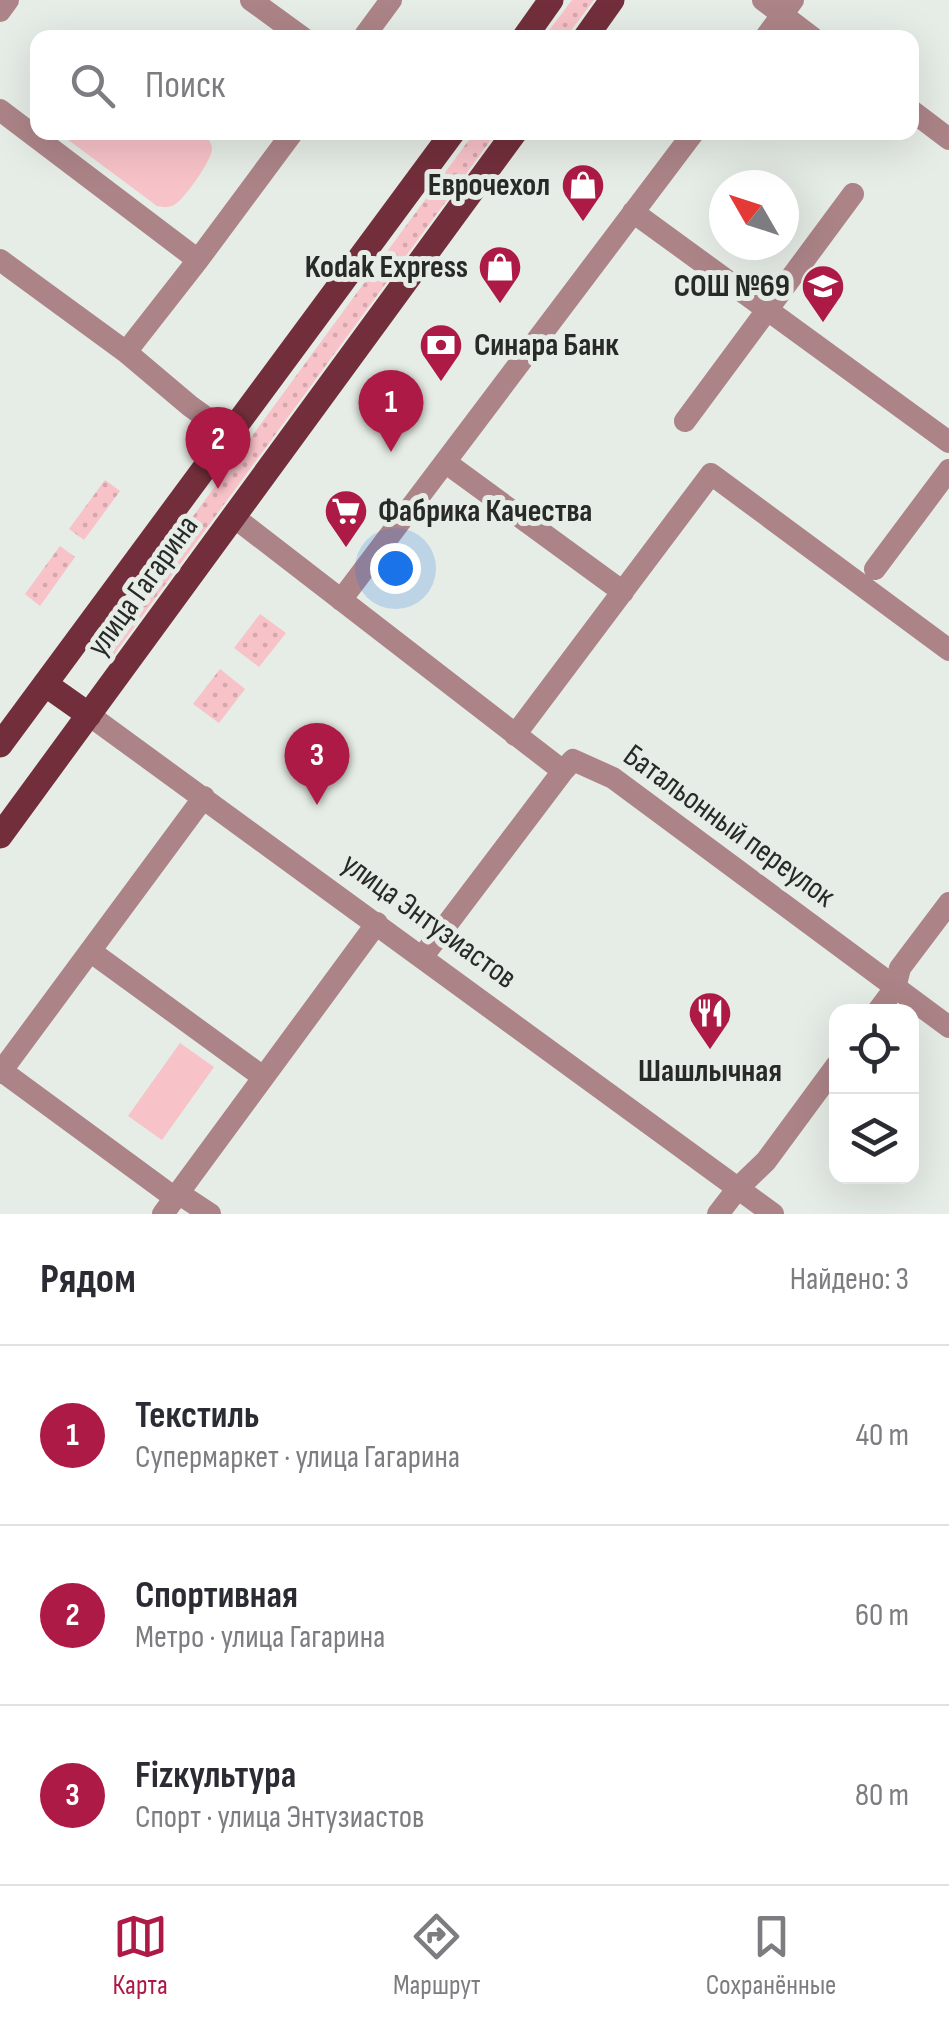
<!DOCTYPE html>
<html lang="ru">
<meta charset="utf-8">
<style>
:root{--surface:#fff;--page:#f7f7f7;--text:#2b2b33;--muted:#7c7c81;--line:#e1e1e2;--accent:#ad1a46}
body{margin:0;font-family:"Sofia Sans Condensed",sans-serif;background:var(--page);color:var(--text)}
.controls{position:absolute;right:30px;bottom:30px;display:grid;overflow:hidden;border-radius:20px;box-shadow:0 10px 40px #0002}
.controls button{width:90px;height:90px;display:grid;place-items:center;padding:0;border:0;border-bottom:2px solid var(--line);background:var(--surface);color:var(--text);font:50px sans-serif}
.compass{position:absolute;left:709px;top:170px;width:90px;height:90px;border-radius:50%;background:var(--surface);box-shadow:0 10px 40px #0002;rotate:309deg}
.you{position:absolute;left:395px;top:568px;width:35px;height:35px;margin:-25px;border:8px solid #fff;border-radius:50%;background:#1a73e8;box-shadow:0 0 0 15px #1a73e833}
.badge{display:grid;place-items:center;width:65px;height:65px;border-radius:50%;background:var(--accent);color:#fff;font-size:32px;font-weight:700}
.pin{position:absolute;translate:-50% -82px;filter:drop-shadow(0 2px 5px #0008)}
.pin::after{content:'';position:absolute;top:52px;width:35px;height:30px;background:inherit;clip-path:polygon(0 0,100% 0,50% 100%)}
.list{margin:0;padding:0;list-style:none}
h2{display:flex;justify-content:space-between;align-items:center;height:130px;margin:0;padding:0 40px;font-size:42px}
h2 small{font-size:32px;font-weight:400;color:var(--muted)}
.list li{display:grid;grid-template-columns:65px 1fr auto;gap:30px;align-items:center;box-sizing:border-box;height:180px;padding:0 40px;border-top:2px solid var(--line)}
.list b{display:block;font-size:38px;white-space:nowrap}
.list p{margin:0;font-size:32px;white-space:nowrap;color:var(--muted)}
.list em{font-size:32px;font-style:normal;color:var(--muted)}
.icon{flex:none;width:55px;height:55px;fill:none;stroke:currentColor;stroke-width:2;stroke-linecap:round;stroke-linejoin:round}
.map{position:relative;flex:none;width:949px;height:1214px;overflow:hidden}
.search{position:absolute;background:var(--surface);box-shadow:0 10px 40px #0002;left:30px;right:30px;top:30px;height:110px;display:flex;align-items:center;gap:25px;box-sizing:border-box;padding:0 35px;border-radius:20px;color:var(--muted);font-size:38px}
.sheet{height:670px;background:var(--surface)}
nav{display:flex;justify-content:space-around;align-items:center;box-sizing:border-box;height:140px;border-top:2px solid var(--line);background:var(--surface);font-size:28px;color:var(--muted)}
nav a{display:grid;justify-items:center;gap:5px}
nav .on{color:var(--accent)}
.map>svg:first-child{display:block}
.grass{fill:url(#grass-dots)}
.park{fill:#f7c2c8}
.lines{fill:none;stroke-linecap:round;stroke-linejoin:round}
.minor{stroke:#ac8488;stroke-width:22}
.major{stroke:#722f3b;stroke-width:25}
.labels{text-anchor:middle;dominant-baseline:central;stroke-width:10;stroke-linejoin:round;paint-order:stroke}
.poi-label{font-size:32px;font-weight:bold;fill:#282a28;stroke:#e6ece6;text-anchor:end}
.street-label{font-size:32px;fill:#282a28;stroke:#e6ece6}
</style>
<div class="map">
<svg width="949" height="1214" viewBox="0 0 949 1214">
<defs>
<pattern id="grass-dots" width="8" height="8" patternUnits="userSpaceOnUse" patternTransform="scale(2.5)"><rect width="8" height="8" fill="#f7c2c8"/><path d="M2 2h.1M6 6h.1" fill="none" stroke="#d4a7ac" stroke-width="1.8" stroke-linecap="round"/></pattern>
</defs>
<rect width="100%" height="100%" fill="#e6ece6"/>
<path class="grass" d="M572,0H594L566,37H544Z
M474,133H496L113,656L107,658L101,657L97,650L98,646Z
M105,480L120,491L84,540L69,529Z
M60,546L75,557L40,606L25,594Z
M260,614L286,633L259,667L234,648Z
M220,669L245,689L219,723L193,704Z"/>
<path class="park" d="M59,133H203C207,137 211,142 212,148C213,159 184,200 174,205C167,208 165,207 157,206Z
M180,1043L214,1067L162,1140L128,1116Z"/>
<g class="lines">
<path class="minor" d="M251,0L303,38
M763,0L813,38
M0,11L8,0
M363,38L391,0
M765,38L793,0
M0,110L198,260
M912,111L949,139
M633,212L949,442
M0,260L126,352L190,406L229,434
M126,352L198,260L293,132
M685,421L853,194
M445,462L623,592
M234,517L563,771L573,760L613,778L949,1027
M875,569L949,470
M341,600L694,132
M89,715L773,1214
M515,735L711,474L949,650
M90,951L263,1077
M423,956L563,771
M877,1012L895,988L900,968L949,903
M2,1071L175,1198
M0,1073L204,797
M178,1193L210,1214
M163,1214L377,923
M718,1214L738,1188L766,1161L836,1066"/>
<path class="major" d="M524,38L551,0
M585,38L612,0
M45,684L89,715
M0,745L453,132
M0,836L515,132"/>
</g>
<defs>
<g id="shop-pin" transform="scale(2.25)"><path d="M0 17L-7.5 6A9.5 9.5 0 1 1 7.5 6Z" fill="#ad1a46" stroke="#e6ece6"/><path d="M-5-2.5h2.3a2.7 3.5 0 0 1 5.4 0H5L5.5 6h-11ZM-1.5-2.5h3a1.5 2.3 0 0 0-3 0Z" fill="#fff"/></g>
<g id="school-pin" transform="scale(2.25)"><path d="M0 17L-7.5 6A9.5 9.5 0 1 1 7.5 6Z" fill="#ad1a46" stroke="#e6ece6"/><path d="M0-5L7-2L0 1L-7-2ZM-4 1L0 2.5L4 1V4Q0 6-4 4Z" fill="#fff"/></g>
<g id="bank-pin" transform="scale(2.25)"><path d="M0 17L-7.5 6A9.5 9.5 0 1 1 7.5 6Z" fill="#ad1a46" stroke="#e6ece6"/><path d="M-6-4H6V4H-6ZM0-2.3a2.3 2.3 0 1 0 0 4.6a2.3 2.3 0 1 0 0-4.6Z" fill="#fff"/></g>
<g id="supermarket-pin" transform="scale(2.25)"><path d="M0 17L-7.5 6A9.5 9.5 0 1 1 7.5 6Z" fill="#ad1a46" stroke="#e6ece6"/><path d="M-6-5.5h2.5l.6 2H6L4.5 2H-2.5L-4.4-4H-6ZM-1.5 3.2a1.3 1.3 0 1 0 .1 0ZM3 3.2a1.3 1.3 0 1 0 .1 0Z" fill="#fff"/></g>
<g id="restaurant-pin" transform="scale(2.25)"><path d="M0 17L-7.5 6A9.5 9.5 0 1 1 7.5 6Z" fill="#ad1a46" stroke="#e6ece6"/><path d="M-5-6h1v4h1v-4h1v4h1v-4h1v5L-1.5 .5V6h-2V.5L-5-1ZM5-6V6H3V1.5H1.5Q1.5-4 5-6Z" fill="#fff"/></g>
</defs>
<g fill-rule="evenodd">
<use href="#shop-pin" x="583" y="185"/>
<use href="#shop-pin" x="500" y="267"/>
<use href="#school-pin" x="823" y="286"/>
<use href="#bank-pin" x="441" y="345"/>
<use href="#supermarket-pin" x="346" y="511"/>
<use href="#restaurant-pin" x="710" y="1013"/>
</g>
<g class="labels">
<g class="poi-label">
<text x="550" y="185">Еврочехол</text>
<text x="468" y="267">Kodak Express</text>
<text x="790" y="286">СОШ №69</text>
<text x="474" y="345" text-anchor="start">Синара Банк</text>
<text x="378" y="511" text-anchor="start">Фабрика Качества</text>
<text x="710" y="1071" text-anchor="middle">Шашлычная</text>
</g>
<g class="street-label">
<text transform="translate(143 586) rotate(-54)">улица Гагарина</text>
<text transform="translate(729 826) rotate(36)">Батальонный переулок</text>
<text transform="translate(429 921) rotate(36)">улица Энтузиастов</text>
</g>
</g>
</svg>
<div class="controls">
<button><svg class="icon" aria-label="locate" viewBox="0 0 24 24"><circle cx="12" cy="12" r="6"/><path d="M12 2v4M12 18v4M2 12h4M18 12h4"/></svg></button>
<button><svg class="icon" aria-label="layers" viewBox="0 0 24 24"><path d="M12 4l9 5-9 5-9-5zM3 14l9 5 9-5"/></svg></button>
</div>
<svg class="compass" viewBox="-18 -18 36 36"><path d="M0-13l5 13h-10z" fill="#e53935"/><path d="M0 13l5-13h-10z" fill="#7c7c81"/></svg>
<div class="you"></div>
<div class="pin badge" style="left:391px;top:452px">1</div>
<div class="pin badge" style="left:218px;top:489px">2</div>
<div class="pin badge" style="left:317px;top:805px">3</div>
<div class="search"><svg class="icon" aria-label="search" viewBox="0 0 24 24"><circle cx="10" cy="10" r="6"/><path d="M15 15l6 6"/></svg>Поиск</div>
</div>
<section class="sheet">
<h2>Рядом<small>Найдено: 3</small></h2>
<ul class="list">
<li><span class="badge">1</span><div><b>Текстиль</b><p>Супермаркет · улица Гагарина</p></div><em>40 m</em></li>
<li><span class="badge">2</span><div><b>Спортивная</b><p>Метро · улица Гагарина</p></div><em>60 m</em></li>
<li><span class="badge">3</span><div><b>Fizкультура</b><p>Спорт · улица Энтузиастов</p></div><em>80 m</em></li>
</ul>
</section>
<nav>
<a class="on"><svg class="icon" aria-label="map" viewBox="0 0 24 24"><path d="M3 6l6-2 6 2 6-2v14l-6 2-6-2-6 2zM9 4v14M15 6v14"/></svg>Карта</a>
<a><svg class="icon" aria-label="directions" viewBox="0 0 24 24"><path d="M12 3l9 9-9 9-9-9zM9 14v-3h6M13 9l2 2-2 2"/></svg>Маршрут</a>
<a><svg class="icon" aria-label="saved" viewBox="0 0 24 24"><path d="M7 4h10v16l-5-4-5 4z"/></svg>Сохранённые</a>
</nav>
